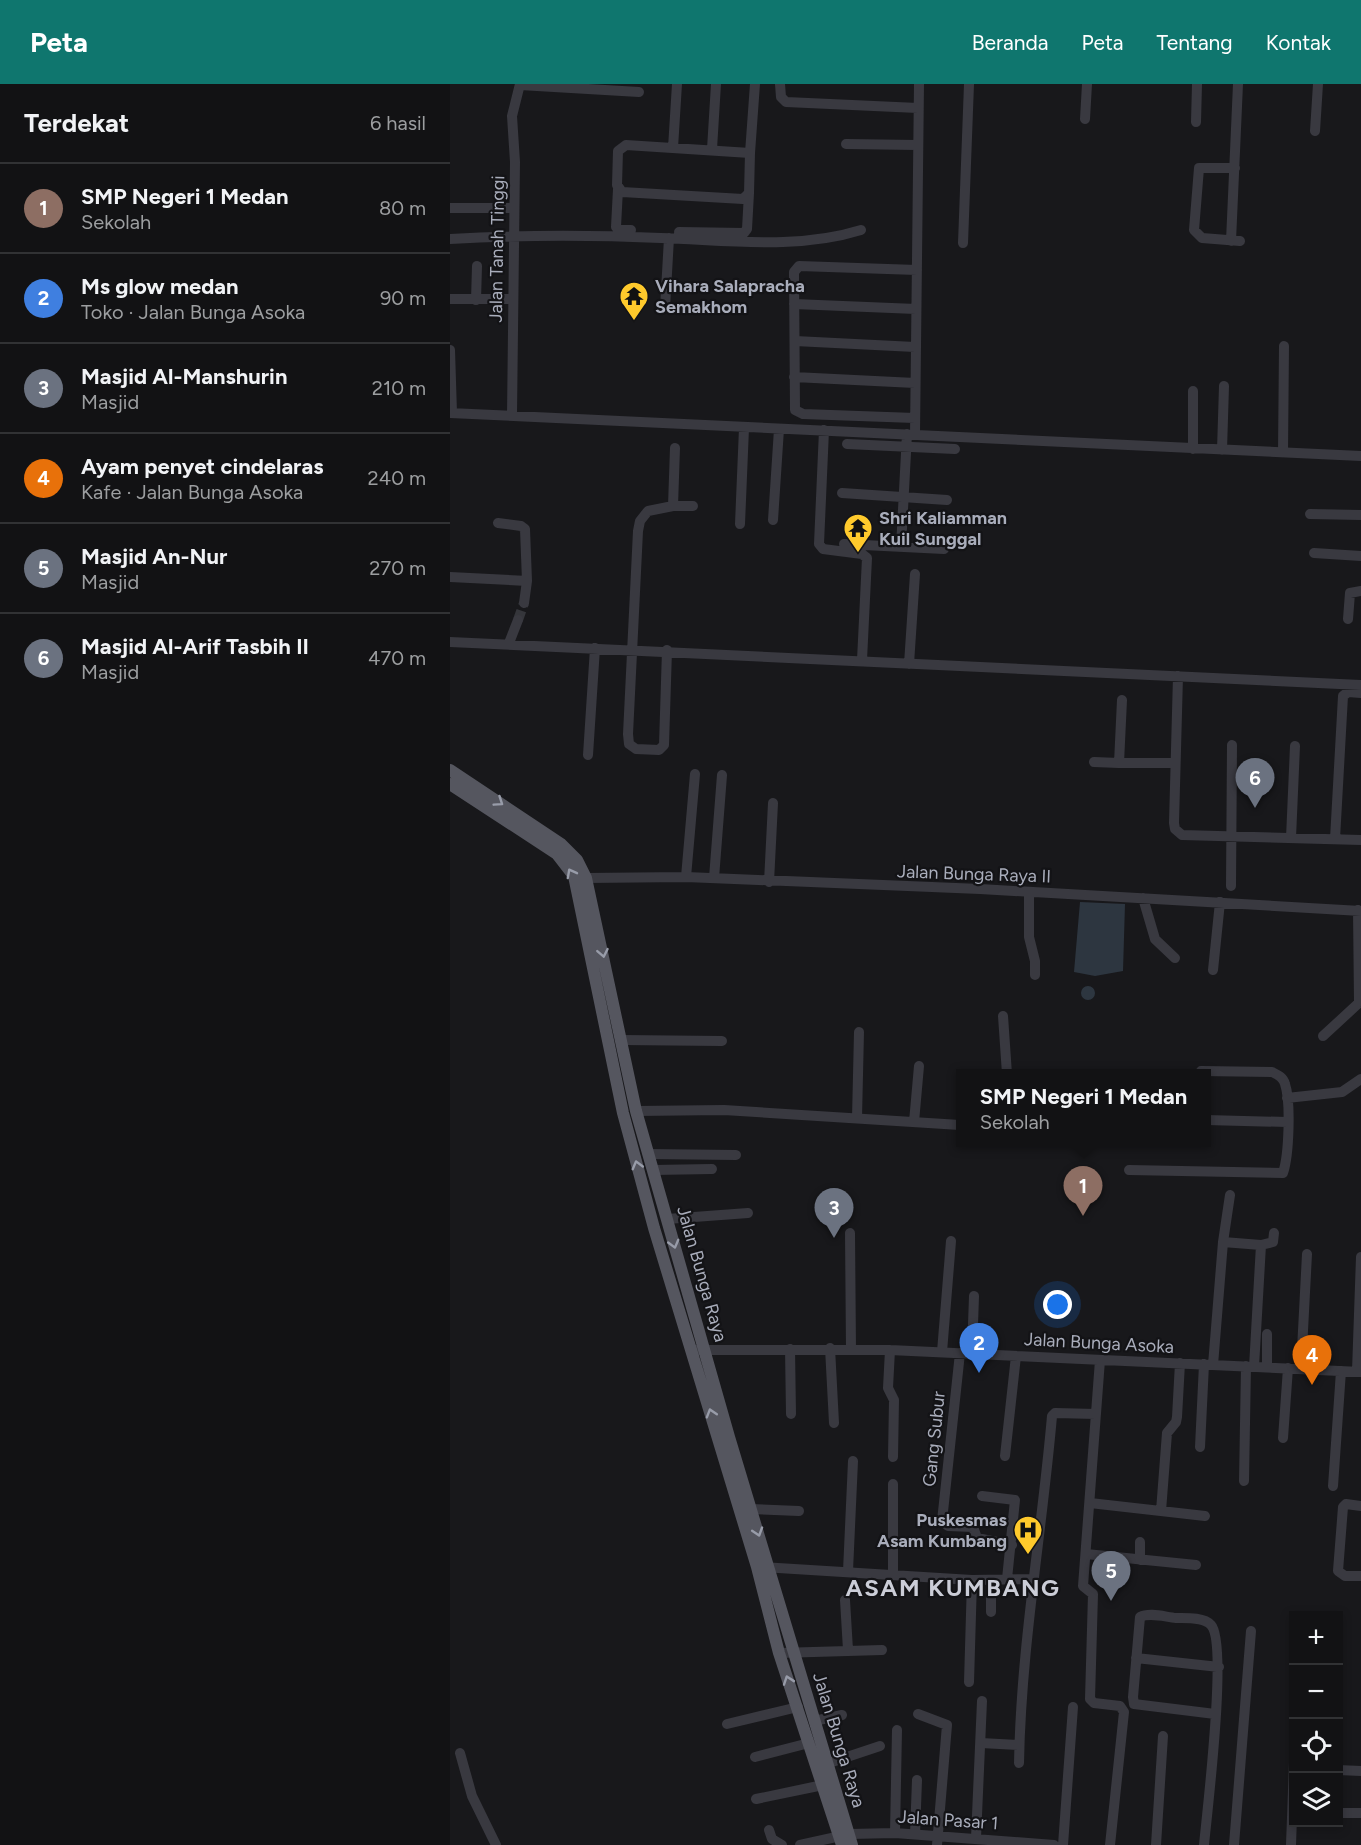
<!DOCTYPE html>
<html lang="id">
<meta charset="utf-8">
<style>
:root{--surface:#121214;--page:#1f2022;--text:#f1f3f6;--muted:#9c9ea0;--line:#313234;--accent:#0f766e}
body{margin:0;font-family:Figtree,sans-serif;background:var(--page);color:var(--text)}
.controls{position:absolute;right:18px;bottom:18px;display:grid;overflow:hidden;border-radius:0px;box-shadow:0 3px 9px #0003}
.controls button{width:54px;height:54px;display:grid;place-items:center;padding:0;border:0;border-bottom:2px solid var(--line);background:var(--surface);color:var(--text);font:30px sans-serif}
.you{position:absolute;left:608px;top:1221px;width:21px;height:21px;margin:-15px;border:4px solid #fff;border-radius:50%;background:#1a73e8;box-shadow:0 0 0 9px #1a73e833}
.badge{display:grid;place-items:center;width:39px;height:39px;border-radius:50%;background:var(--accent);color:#fff;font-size:20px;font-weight:700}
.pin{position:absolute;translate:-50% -50px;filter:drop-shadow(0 2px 3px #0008)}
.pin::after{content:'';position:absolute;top:32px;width:21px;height:18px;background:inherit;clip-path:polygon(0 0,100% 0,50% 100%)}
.popup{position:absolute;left:506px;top:985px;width:255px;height:78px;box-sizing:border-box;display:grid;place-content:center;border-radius:0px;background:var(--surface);filter:drop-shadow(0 2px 4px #0005);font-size:20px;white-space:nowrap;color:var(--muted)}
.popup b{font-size:22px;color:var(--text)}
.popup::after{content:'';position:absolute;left:50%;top:100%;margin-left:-12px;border:12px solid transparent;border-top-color:var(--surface)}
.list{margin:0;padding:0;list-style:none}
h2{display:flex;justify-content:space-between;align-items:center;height:78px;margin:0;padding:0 24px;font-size:26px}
h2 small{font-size:20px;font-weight:400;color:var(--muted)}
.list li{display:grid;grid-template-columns:39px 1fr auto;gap:18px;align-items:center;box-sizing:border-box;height:90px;padding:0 24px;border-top:2px solid var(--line)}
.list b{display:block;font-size:22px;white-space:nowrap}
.list p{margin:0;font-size:20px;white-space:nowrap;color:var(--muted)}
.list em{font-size:20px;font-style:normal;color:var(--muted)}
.icon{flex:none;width:33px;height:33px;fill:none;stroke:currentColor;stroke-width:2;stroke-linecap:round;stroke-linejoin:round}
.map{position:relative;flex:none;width:911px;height:1761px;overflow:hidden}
header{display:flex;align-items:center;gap:36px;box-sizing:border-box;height:84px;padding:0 30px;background:var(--accent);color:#fff}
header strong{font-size:28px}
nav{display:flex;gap:33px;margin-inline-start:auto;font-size:21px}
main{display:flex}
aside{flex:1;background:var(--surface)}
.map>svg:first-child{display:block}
.water{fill:#2d3640}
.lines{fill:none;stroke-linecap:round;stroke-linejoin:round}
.minor-tunnel{stroke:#35363b;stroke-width:10;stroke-dasharray:10 5;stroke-linecap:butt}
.minor{stroke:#393940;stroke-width:10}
.major{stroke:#55565f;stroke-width:12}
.oneway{stroke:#989ca9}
.labels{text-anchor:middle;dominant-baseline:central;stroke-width:4.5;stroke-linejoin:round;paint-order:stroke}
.street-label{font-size:18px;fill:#a9adbb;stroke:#131316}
.poi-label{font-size:18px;font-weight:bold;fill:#a9adbb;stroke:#131316;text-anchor:start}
.district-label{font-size:24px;font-weight:bold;letter-spacing:1.5px;fill:#cbcdd7;stroke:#131316}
</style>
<header>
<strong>Peta</strong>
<nav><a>Beranda</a><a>Peta</a><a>Tentang</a><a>Kontak</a></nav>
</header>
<main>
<aside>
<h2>Terdekat<small>6 hasil</small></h2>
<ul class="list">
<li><span class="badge" style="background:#8d6e63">1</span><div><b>SMP Negeri 1 Medan</b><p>Sekolah</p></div><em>80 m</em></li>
<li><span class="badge" style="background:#3f7fe0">2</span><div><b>Ms glow medan</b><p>Toko · Jalan Bunga Asoka</p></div><em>90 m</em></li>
<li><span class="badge" style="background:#6b7280">3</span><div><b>Masjid Al-Manshurin</b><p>Masjid</p></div><em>210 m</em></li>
<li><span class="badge" style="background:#e8710a">4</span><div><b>Ayam penyet cindelaras</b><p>Kafe · Jalan Bunga Asoka</p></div><em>240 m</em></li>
<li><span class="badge" style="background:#6b7280">5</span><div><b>Masjid An-Nur</b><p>Masjid</p></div><em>270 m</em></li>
<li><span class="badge" style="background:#6b7280">6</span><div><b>Masjid Al-Arif Tasbih II</b><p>Masjid</p></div><em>470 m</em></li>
</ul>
</aside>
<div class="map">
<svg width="911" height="1761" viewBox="0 0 911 1761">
<rect width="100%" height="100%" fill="#18181b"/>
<path class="water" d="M630,818L675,820L673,887L645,892L624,888Z
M631 909a7 7 0 1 1 14 0a7 7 0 1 1-14 0Z"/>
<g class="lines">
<path class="minor-tunnel" d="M68,536L74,519"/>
<path class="minor" d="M330,0L331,13L336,18L468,24
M70,1L189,8
M635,35L637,0
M746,38L747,0
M865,47L868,0
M396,60L467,61
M176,61L300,69L299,109L293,115L172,108L167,101L168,67Z
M223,64L227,0
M262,65L266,0
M300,69L305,0
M785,84H749L744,146L752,154L790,157
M168,105L166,143L169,146H181
M0,124H64
M229,148L294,149L297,145L299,109
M0,155C70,151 141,151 211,154C277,156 347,166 411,146
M781,157L788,0
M513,159L519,0
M0,215H62
M26,216L27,182
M344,220L466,225
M215,224L219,154
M345,257L465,263
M0,266L2,329
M344,293L465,299
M0,329L911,372
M62,331L65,78L62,32L70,0
M465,334L353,330L345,326L344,188L349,182L467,186
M374,346L369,460L373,465L412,470L417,474L412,576
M465,350L469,0
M397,360L505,365
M743,365V307
M772,366L774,302
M833,368L834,262
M392,409L497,416
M223,422L225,364
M860,430L911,431
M323,436L329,345
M48,439L71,442L75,445L77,497L74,519
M290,440L294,344
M394,460L494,465
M451,463L457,350
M864,469L911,472
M0,493L77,497
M898,535L900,509L911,507
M0,558L911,601
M59,559L68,536
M217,566L214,661L209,666L186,665L179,660L178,650L188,447L190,437L198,427L223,422H243
M459,580L465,490
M728,592L724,739L725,745L732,751L911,756
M672,616L669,679H724
M138,671L145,564
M644,678L669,679
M841,754L845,662
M885,755L893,612L898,608L911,609
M236,793L245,690
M136,794L236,793L530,805L911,827
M264,794L272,691
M319,798L323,719
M781,802L782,661
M579,808V853L585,877V891
M693,814L705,855L725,874
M908,826L909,918
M763,886L770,818
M553,932L557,990
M873,952L911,917
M171,956L272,957
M837,1014L892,1008L911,995
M186,1027L274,1026L510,1041
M407,1034L409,948
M756,1036L837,1038
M464,1038L469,982
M198,1070L286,1071
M203,1086L262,1085
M679,1086L833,1089C839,1071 841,1018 835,1000C833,993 828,991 822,988L751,987
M780,1111L773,1158L811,1161L804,1283
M217,1135L298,1129
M400,1149L401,1265
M811,1161L823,1158L824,1149
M380,1264L384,1339
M340,1265L341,1330
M246,1266H440L911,1288
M440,1266L438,1304L444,1316L443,1373
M492,1268L501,1157
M510,1269L492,1437L498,1442L523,1443L527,1454L562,1461
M522,1269L524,1212
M650,1276L633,1502L643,1510L640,1615L644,1619L670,1622L674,1628L660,1761
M763,1281L773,1158
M817,1283V1250
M851,1285L857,1170
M907,1287L911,1173
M833,1354L838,1284
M750,1363L754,1280
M555,1372L566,1272
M794,1397L796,1282
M883,1402L891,1287
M532,1412L565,1416L557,1495
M640,1419L755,1432
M911,1422L896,1420L893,1423L888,1487L895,1492H911
M301,1425L349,1427
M711,1427L717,1349L726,1338L727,1333L730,1279
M690,1458V1476
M636,1470L746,1481
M311,1483L522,1496L583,1495
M398,1487L403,1377
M443,1491V1400
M395,1516L398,1566
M541,1528V1496
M329,1569L432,1566
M686,1574L769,1583
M519,1598L522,1496
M468,1630L497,1641L487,1761
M364,1637L392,1631
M277,1640L348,1623
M531,1659L569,1661
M10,1669L22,1712L46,1761
M305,1673L359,1659
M569,1679C571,1563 592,1448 602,1332L605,1329L646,1330
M376,1680L430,1662
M888,1686L911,1687
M306,1715L373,1701
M888,1729H911
M319,1746L322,1755L332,1761
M445,1749L447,1646
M465,1750L467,1696
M526,1754L532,1617
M350,1761L400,1750L445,1749L604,1761
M613,1761L623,1623
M706,1761L713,1652
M754,1761C757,1728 778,1559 761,1541C754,1533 736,1534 726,1534C715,1533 700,1528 690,1533L683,1613L684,1620L765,1630
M784,1761L801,1547
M841,1761L844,1678"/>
<path class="major" d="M0,686L111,760L127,776L136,794L186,1027L279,1353L402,1761
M0,700L107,770L124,792L173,1029L204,1144L307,1483L329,1569L392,1761"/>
</g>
<defs><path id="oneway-chevron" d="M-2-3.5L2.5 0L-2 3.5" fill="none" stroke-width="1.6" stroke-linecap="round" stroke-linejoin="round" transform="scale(1.5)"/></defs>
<g class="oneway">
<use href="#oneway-chevron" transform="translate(49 718) rotate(34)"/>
<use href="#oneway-chevron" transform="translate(121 789) rotate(-118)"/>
<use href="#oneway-chevron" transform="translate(153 869) rotate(79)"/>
<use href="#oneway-chevron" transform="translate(187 1081) rotate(-105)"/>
<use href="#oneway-chevron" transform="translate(224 1160) rotate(75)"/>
<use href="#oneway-chevron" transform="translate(261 1329) rotate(-107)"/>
<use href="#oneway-chevron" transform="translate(308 1448) rotate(72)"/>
<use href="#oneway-chevron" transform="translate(338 1596) rotate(-109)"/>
</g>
<defs>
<g id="temple-pin" transform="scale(1.5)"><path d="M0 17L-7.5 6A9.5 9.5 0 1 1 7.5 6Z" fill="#ffca2c" stroke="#131316"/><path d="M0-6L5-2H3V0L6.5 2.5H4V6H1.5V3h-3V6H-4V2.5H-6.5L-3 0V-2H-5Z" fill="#111"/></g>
<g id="hospital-pin" transform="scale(1.5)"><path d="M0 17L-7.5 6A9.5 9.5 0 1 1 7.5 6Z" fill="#ffca2c" stroke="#131316"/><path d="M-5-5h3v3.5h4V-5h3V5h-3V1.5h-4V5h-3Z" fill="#111"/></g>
</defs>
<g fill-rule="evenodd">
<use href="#temple-pin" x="184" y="212"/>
<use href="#temple-pin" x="408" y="444"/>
<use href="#hospital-pin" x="578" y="1446"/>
</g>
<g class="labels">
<g class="street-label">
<text transform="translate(47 165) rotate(-89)">Jalan Tanah Tinggi</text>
<text transform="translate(524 790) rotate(2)">Jalan Bunga Raya II</text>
<text transform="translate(252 1190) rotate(74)">Jalan Bunga Raya</text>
<text transform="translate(649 1259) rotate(3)">Jalan Bunga Asoka</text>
<text transform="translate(484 1355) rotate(-84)">Gang Subur</text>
<text transform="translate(389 1656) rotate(73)">Jalan Bunga Raya</text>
<text transform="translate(498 1736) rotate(4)">Jalan Pasar 1</text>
</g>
<g class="poi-label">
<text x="205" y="202">Vihara Salapracha<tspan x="205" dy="21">Semakhom</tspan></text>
<text x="429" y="434">Shri Kaliamman<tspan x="429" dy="21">Kuil Sunggal</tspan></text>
<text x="557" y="1436" text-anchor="end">Puskesmas<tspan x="557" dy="21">Asam Kumbang</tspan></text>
</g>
<g class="district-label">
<text x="503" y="1503">ASAM KUMBANG</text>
</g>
</g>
</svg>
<div class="controls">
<button>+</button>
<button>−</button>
<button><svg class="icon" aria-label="locate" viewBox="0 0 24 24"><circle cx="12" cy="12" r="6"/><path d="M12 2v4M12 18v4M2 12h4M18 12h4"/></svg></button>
<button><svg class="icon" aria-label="layers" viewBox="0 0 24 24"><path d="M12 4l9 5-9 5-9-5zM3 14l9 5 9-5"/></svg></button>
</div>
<div class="you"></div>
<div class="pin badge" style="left:633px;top:1132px;background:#8d6e63">1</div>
<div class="popup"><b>SMP Negeri 1 Medan</b>Sekolah</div>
<div class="pin badge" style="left:529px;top:1289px;background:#3f7fe0">2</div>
<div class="pin badge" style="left:384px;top:1154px;background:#6b7280">3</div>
<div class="pin badge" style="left:862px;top:1301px;background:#e8710a">4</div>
<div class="pin badge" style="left:661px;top:1517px;background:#6b7280">5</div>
<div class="pin badge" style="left:805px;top:724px;background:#6b7280">6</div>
</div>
</main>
